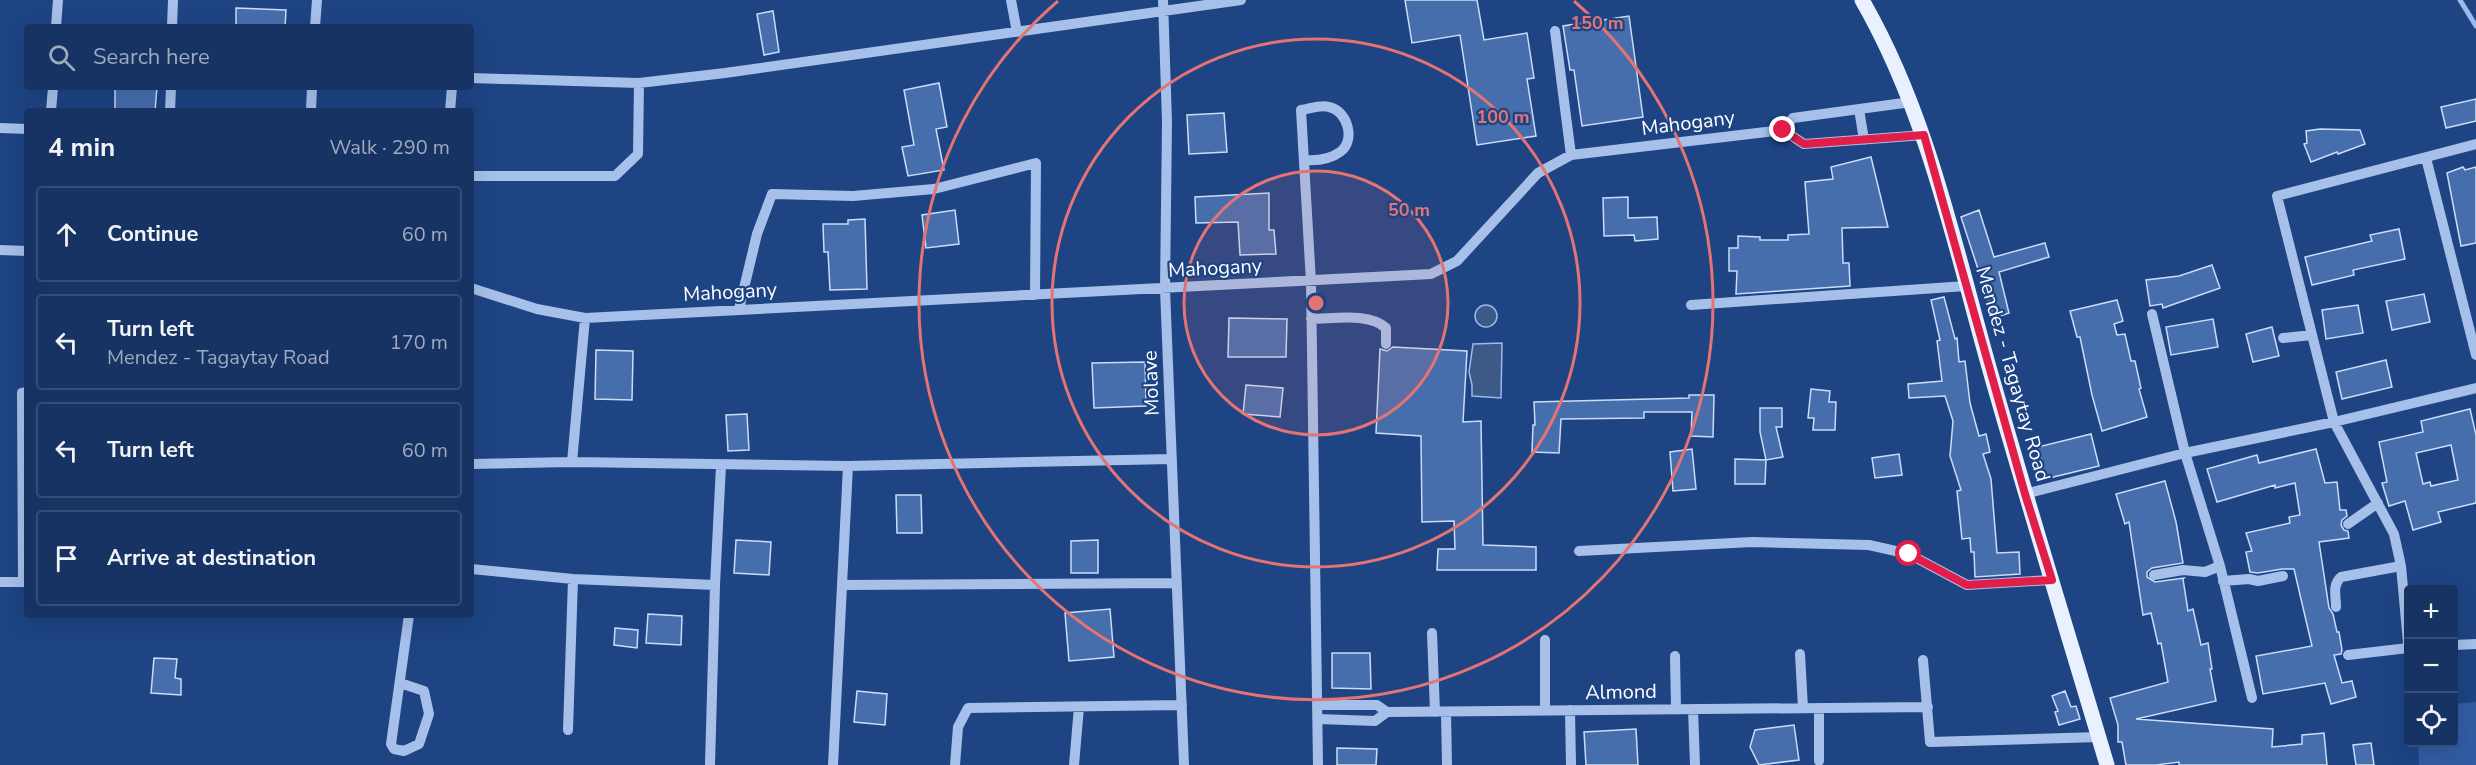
<!DOCTYPE html>
<meta charset="utf-8">
<style>
:root{--surface:#163363;--page:#1f3b69;--text:#f1f3f6;--muted:#9eaabe;--line:#354e78}
body{margin:0;font-family:"Nunito Sans",sans-serif;background:var(--page);color:var(--text)}
.controls{position:absolute;right:18px;bottom:18px;display:grid;overflow:hidden;border-radius:6px;box-shadow:0 6px 24px #0002}
.controls button{width:54px;height:54px;display:grid;place-items:center;padding:0;border:0;border-bottom:2px solid var(--line);background:var(--surface);color:var(--text);font:30px sans-serif}
.stop{position:absolute;width:18px;height:18px;margin:-14px;border:4px solid #e11d48;border-radius:50%;background:#fff}
.stop.end{background:#e11d48;border-color:#fff;box-shadow:0 2px 6px #0008}
.list{margin:0;padding:0;list-style:none}
h2{display:flex;justify-content:space-between;align-items:center;height:78px;margin:0;padding:0 24px;font-size:26px}
h2 small{font-size:20px;font-weight:400;color:var(--muted)}
.list li{display:grid;grid-template-columns:39px 1fr auto;gap:18px;align-items:center;box-sizing:border-box;height:96px;margin:0 12px 12px;padding:0 12px;border:2px solid var(--line);border-radius:6px}
.list b{display:block;font-size:22px;white-space:nowrap}
.list p{margin:0;font-size:20px;white-space:nowrap;color:var(--muted)}
.list em{font-size:20px;font-style:normal;color:var(--muted)}
.icon{flex:none;width:33px;height:33px;fill:none;stroke:currentColor;stroke-width:2;stroke-linecap:round;stroke-linejoin:round}
.map{position:relative;flex:none;width:2476px;height:765px;overflow:hidden}
.search{position:absolute;background:var(--surface);box-shadow:0 6px 24px #0002;left:24px;top:24px;width:450px;height:66px;display:flex;align-items:center;gap:15px;box-sizing:border-box;padding:0 21px;border-radius:6px;color:var(--muted);font-size:22px}
.panel{position:absolute;background:var(--surface);box-shadow:0 6px 24px #0002;left:24px;top:108px;width:450px;height:510px;border-radius:6px}
.map>svg:first-child{display:block}
.green{fill:#325ca2}
.water{fill:#3d5988;stroke:#99baec;stroke-width:1.5}
.lines{fill:none;stroke-linecap:round;stroke-linejoin:round}
.stream{stroke:#99baec;stroke-width:5}
.building{fill:#466ead;stroke:#cadcf7;stroke-width:1.5;fill-rule:evenodd}
.minor{stroke:#a6c0ea;stroke-width:10}
.major{stroke:#e9f0fe;stroke-width:15}
.route{stroke:#e11d48;stroke-width:8}
.ring{fill:none;stroke:#e47373;stroke-width:3}
.labels{text-anchor:middle;dominant-baseline:central;stroke-width:4.5;stroke-linejoin:round;paint-order:stroke}
.street-label{font-size:20px;fill:#fff;stroke:#1e4484}
.centre{fill:#e47373;stroke:#1e4484;stroke-width:3}
.ring-label{font-size:18px;text-anchor:middle;font-weight:bold;fill:#e47373;stroke:#1e4484;stroke-width:4.5;stroke-linejoin:round;paint-order:stroke}
</style>
<div class="map">
<svg width="2476" height="765" viewBox="0 0 2476 765">
<rect width="100%" height="100%" fill="#1e4484"/>
<path class="green" d="M2476,702V765H2419L2418,743L2454,742V704Z"/>
<path class="water" d="M1475 316a11 11 0 1 1 22 0a11 11 0 1 1-22 0Z
M1502,343L1501,398L1472,396V385L1469,372L1473,344Z"/>
<g class="lines">
<path class="stream" d="M2460,0L2476,26"/>
</g>
<path class="building" d="M1405,0H1477L1484,40L1527,33L1534,78L1527,79L1536,136L1477,145L1460,35L1412,43Z
M236,8L286,10L285,27H236Z
M773,11L779,52L764,55L757,14Z
M1629,16L1643,117L1582,126L1574,70H1570L1563,26Z
M939,83L947,127L936,129L944,170L908,176L902,147L914,145L904,90Z
M115,87H157L155,111H115Z
M2476,99V121L2446,128L2441,107Z
M1224,113L1227,152L1189,154L1187,115Z
M2320,129L2360,130L2365,144L2338,154L2337,152L2311,162L2304,144L2307,143L2306,131Z
M1871,157L1888,227L1842,228L1843,263H1849L1850,286L1736,294L1737,271H1729V248H1738V236L1760,237V240H1788V235L1809,234L1805,182L1833,179L1831,167Z
M2463,167L2465,170L2476,167V243L2461,246L2447,173Z
M1269,193V230H1274L1276,254L1240,255L1238,222L1196,223L1195,197Z
M1628,197V218L1657,217L1658,239L1635,241L1634,235L1604,236L1603,198Z
M955,210L959,244L926,248L922,215Z
M1979,210L1994,257L2045,243L2049,257L1999,272L2009,313L1994,318L1961,217Z
M865,219L867,289L830,290L828,252H824L823,224H848V220Z
M2399,229L2405,259L2353,270L2354,275L2312,285L2305,257L2372,241L2370,235Z
M2212,265L2220,288L2163,308L2162,304L2150,306L2146,280L2179,276Z
M2424,294L2430,322L2392,330L2386,301Z
M1944,297L1955,339L1957,338L1959,362L1965,361L1970,403L1979,436L1986,434L1990,452L1983,454L1991,479L1997,553L2019,552L2020,574L1975,577L1974,552H1971L1970,538L1962,539L1957,491L1961,490L1950,456L1953,421L1945,396L1909,398L1908,384L1942,381L1937,341L1940,340L1931,300Z
M2117,300L2123,321L2114,324L2117,335L2125,334L2131,361H2135L2141,388L2139,389L2147,417L2102,431L2092,395L2080,337H2077L2070,311Z
M2358,305L2363,333L2326,339L2322,310Z
M1229,318L1287,319L1286,357H1228Z
M2213,319L2218,347L2171,355L2166,327Z
M2272,327L2279,356L2253,362L2246,334Z
M1393,347L1467,351L1463,422L1481,421L1483,545L1536,547V570H1437L1438,549H1455L1454,521L1422,522L1421,436L1376,433L1380,349L1387,351Z
M596,350L633,351L632,400L595,399Z
M2386,360L2392,387L2342,399L2336,372Z
M1145,362L1146,406L1094,408L1092,363Z
M1246,385L1283,388L1280,417L1243,414Z
M1811,389L1830,391L1829,402H1836L1835,430H1813L1814,418H1808Z
M1689,395H1714L1713,437L1691,436L1692,412H1644V418L1561,419L1559,453L1532,452L1533,425H1535L1534,402L1689,398Z
M1760,408H1782V427H1776L1783,457L1766,460L1760,432Z
M2470,409L2476,435V503L2438,512L2441,522L2413,530L2405,501L2389,506L2382,483L2387,482L2379,442L2423,432L2421,421ZM2451,445L2458,480L2431,486L2430,482L2423,484L2416,453Z
M747,414L749,450L728,451L726,415Z
M2091,434L2099,466L2045,479L2038,447Z
M1692,449L1696,489L1673,491L1670,452Z
M2316,449L2325,483L2337,482L2340,510H2346L2347,516L2342,520L2341,525L2344,530L2348,531L2349,538L2319,542L2329,608L2333,614L2337,632H2339L2342,650L2341,654L2334,655L2342,683L2352,681L2356,697L2331,704L2325,683L2263,694L2256,656L2312,646L2294,569H2282L2258,573L2250,572L2246,552L2252,551L2246,533L2290,523L2289,517L2300,515L2295,483L2275,488V485L2217,502L2207,469L2257,455L2259,463Z
M1899,454L1902,475L1875,478L1872,458Z
M1735,459L1766,460L1765,484H1735Z
M2165,481L2176,522L2183,563L2152,568L2147,572V577L2155,582L2184,578L2183,579L2188,611L2193,609L2201,645L2208,643L2212,669H2210L2216,701L2136,719L2273,729L2272,747L2302,744V735L2324,733L2327,765H2179V762L2156,765H2126L2122,742H2118V725L2110,698L2168,682L2161,643L2158,644L2151,613L2143,615L2129,522L2125,524L2116,494Z
M896,495H921L922,533H897Z
M736,540L771,542L769,575L734,573Z
M1098,540V573H1071V541Z
M1110,609L1114,657L1069,661L1065,613Z
M648,614L682,616L681,645L646,643Z
M615,628L638,630L637,648L614,645Z
M1332,653H1370L1371,689L1332,688Z
M154,658L177,659L175,678L181,679V695L151,693Z
M857,691L887,694L885,725L854,722Z
M2065,691L2071,707L2076,706L2080,719L2059,725L2055,712L2058,711L2052,696Z
M1794,725L1799,760L1759,765L1750,747L1755,730Z
M1636,729L1638,765H1586L1584,732Z
M2371,743L2374,765H2356L2353,745Z
M1337,748L1377,749L1376,765H1337Z"/>
<g class="lines">
<path class="minor" d="M1011,0L1017,32
M1163,0L1167,122L1165,289L1184,765
M56,27L58,0
M172,27L173,0
M315,27L317,0
M1555,31L1571,155
M471,78L639,83L725,73L1241,0
M1859,109L1864,140
M51,111L53,87
M170,111L171,87
M311,111L312,87
M450,111L452,87
M0,128L27,129
M1783,130L1804,144L1924,135
M2426,158L2476,355
M1304,160C1317,161 1329,160 1340,152C1356,141 1348,111 1329,107C1320,104 1310,109 1301,110L1311,282L1318,765
M471,176H615L638,154L639,83
M0,250L27,251
M471,288L537,309L585,318L1431,274L1457,261L1538,173L1571,155L1783,130L1793,118L1911,102
M1691,305L1966,286
M739,309L757,234L772,194L853,196L934,189L1036,163L1035,295
M2152,314L2185,453L2220,566L2252,698
M1311,319C1333,319 1369,312 1386,328V344
M2283,338L2312,335
M572,462L585,318
M471,464L572,462L848,466L1172,459
M2025,494L2185,453L2334,422L2476,388
M2348,524L2378,503
M1579,551L1752,542L1869,545L1909,554L1967,585L2051,580
M471,569L573,579L715,585
M2154,575L2183,570L2205,572L2220,566
M2223,581L2249,579L2258,581L2283,576
M0,582H27
M23,582L22,393L27,392
M843,585L1177,583
M2336,607C2336,596 2332,585 2341,577L2401,566
M1432,633L1435,712
M2408,643L2401,566L2394,534L2334,422L2277,196L2476,144
M2454,645L2476,644
M1800,654L1803,708
M2348,655L2408,648
M1675,656L1676,709
M1923,660L1930,742L2099,737
M400,683L424,691L429,714L419,744L404,751L394,749L391,744L409,615
M1317,705H1377L1387,712
M1819,708V761
M1693,709L1695,765
M1545,710V640
M1570,710L1571,765
M1446,712L1447,765
M1318,719L1375,721L1387,712L1928,707
M568,730L573,579
M710,765L715,585L721,466
M833,765L848,466
M955,765L958,727L968,708L1182,705
M1074,765L1079,707"/>
<path class="major" d="M1862,0C1926,111 1953,238 1987,360C2025,495 2067,630 2107,765"/>
</g>
<g class="lines">
<path class="route" d="M1783,130L1804,144L1924,135L2025,494L2052,580L1967,585L1909,554"/>
</g>
<circle cx="1316" cy="303" r="132" fill="#e47373" fill-opacity=".12"/>
<g class="ring">
<circle cx="1316" cy="303" r="132"/>
<circle cx="1316" cy="303" r="264"/>
<path d="M1574 1A397 397 0 1 1 1058 1"/>
</g>
<g class="labels">
<g class="street-label">
<text transform="translate(1688 123) rotate(-7)">Mahogany</text>
<text transform="translate(1215 268) rotate(-3)">Mahogany</text>
<text transform="translate(730 292) rotate(-3)">Mahogany</text>
<text transform="translate(2013 374) rotate(74)">Mendez - Tagaytay Road</text>
<text transform="translate(1151 383) rotate(-92)">Molave</text>
<text transform="translate(1621 692) rotate(-1)">Almond</text>
</g>
</g>
<circle cx="1316" cy="303" r="9" class="centre"/>
<g class="ring-label">
<text x="1597" y="29">150 m</text>
<text x="1503" y="123">100 m</text>
<text x="1409" y="216">50 m</text>
</g>
</svg>
<div class="controls">
<button>+</button>
<button>−</button>
<button><svg class="icon" aria-label="locate" viewBox="0 0 24 24"><circle cx="12" cy="12" r="6"/><path d="M12 2v4M12 18v4M2 12h4M18 12h4"/></svg></button>
</div>
<div class="stop" style="left:1909px;top:554px"></div>
<div class="stop end" style="left:1783px;top:130px"></div>
<div class="search"><svg class="icon" aria-label="search" viewBox="0 0 24 24"><circle cx="10" cy="10" r="6"/><path d="M15 15l6 6"/></svg>Search here</div>
<section class="panel">
<h2>4 min<small>Walk · 290 m</small></h2>
<ul class="list">
<li><svg class="icon" aria-label="ahead" viewBox="0 0 24 24"><path d="M12 20V5M6 11l6-6 6 6"/></svg><div><b>Continue</b></div><em>60 m</em></li>
<li><svg class="icon" aria-label="left" viewBox="0 0 24 24"><path d="M17 20v-9H6M10 6l-5 5 5 5"/></svg><div><b>Turn left</b><p>Mendez - Tagaytay Road</p></div><em>170 m</em></li>
<li><svg class="icon" aria-label="left" viewBox="0 0 24 24"><path d="M17 20v-9H6M10 6l-5 5 5 5"/></svg><div><b>Turn left</b></div><em>60 m</em></li>
<li><svg class="icon" aria-label="arrive" viewBox="0 0 24 24"><path d="M6 21V4h12l-3 4 3 4H6"/></svg><div><b>Arrive at destination</b></div></li>
</ul>
</section>
</div>
